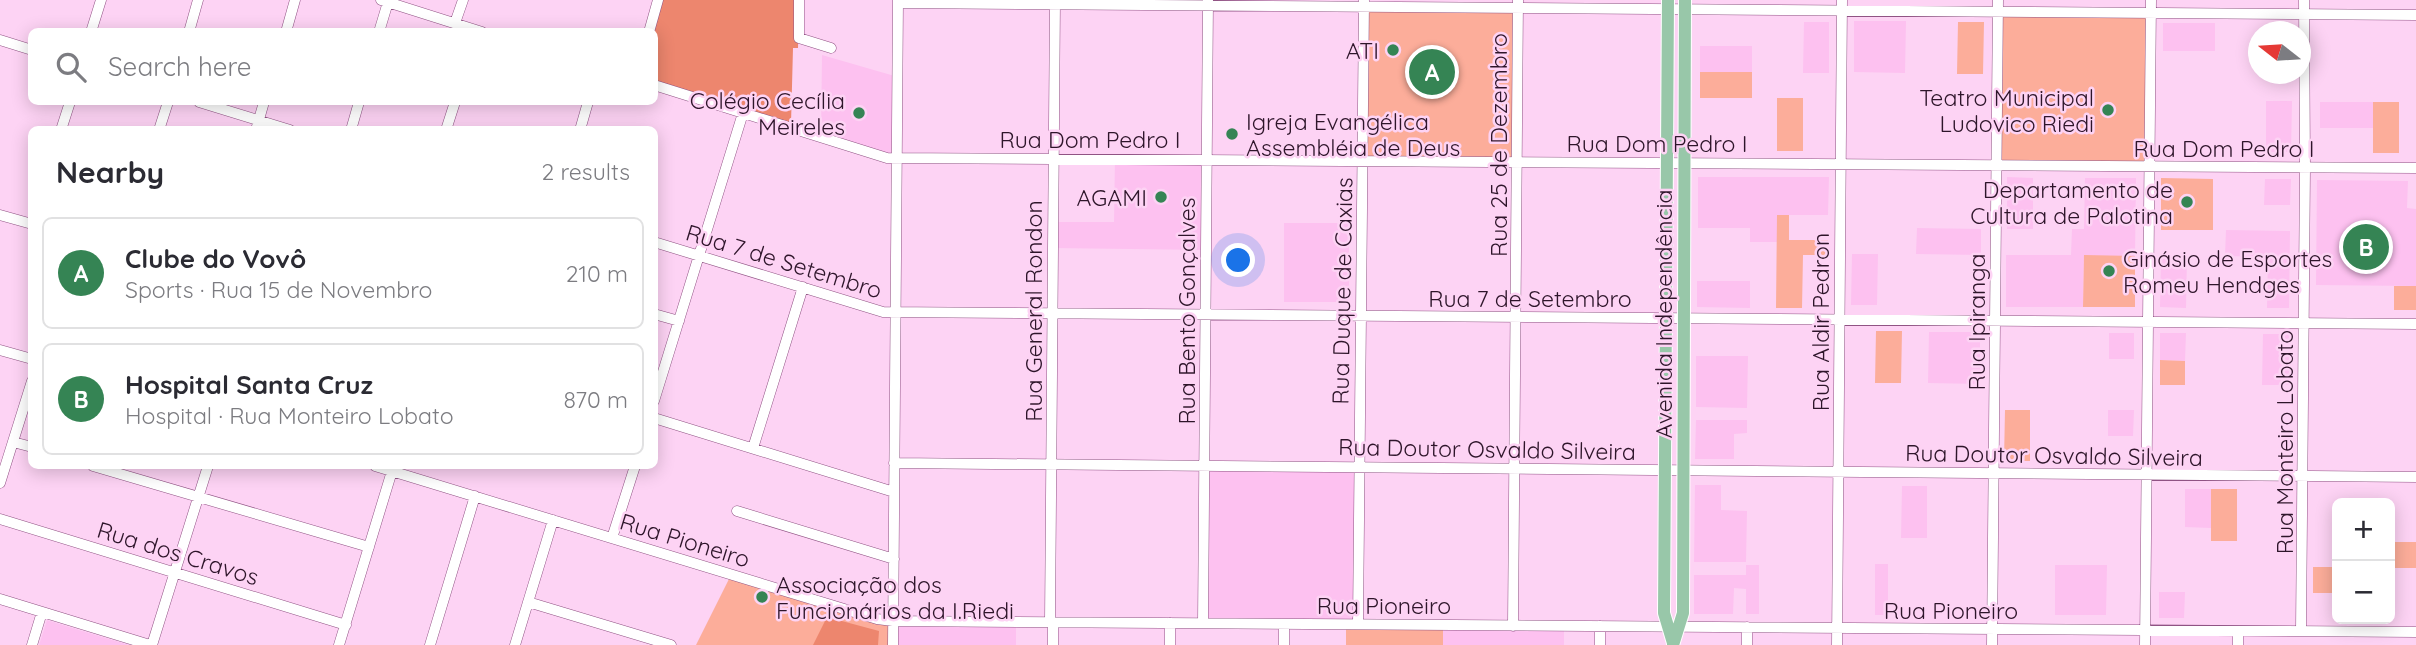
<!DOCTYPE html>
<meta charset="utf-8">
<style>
:root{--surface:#fff;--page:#f7f7f7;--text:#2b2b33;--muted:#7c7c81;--line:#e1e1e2;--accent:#358454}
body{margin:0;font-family:Quicksand,sans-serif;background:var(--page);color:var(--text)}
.controls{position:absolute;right:21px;bottom:21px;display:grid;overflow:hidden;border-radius:10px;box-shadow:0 4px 18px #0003}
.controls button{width:63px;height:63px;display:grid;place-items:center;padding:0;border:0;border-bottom:2px solid var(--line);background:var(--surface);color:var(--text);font:35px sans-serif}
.compass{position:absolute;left:2248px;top:21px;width:63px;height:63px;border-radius:50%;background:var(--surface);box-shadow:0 4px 18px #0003;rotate:287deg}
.you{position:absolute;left:1239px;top:261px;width:24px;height:24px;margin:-18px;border:5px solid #fff;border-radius:50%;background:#1a73e8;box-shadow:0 0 0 10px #1a73e833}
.badge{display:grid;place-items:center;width:46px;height:46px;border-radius:50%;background:var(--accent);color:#fff;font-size:23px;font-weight:700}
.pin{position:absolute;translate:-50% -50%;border:4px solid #fff;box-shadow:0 2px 7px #0006}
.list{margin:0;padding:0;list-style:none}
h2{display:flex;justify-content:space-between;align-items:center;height:91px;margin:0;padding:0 28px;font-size:30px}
h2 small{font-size:23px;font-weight:400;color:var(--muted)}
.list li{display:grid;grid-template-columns:46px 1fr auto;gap:21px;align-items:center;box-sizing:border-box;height:112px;margin:0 14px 14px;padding:0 14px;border:2px solid var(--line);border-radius:10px}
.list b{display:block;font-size:26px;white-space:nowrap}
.list p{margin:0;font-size:23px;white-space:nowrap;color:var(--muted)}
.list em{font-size:23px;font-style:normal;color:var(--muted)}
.icon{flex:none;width:38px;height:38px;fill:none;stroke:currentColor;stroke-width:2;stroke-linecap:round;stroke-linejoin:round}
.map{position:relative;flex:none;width:2416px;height:645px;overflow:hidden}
.search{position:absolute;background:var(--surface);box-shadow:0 4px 18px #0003;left:28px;top:28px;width:630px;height:77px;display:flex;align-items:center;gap:18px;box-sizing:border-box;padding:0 24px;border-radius:10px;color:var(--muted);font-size:26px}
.panel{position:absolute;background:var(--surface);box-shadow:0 4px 18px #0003;left:28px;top:126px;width:630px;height:343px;border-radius:10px}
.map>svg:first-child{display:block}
.built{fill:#fdc1f0}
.green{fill:#fcad9a}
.forest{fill:#ed866e}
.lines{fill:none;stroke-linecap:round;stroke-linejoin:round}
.minor-casing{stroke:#905384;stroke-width:11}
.major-casing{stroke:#fff;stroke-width:14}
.minor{stroke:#fff;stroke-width:10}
.major{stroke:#98c7a9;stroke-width:12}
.poi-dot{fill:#358454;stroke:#fdd3f4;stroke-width:2.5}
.labels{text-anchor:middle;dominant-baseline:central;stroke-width:5;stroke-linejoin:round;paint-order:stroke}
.poi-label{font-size:23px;fill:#2e152a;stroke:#fdd3f4;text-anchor:end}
.street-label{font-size:23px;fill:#2e152a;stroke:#fdd3f4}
</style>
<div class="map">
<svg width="2416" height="645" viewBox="0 0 2416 645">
<rect width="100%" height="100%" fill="#fdd3f4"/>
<path class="built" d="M1854,21H1906L1905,73L1854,72Z
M1804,22H1829V73H1803Z
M2163,23H2215V51H2163Z
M1700,46H1752V72H1700Z
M822,55L898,77L897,158L821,137Z
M2266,101H2292L2291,152H2266Z
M2320,102H2373V128H2320Z
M1115,158L1207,159L1206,250L1053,248V222H1114Z
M1698,177H1829L1828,215H1777V242H1750V228H1698Z
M2007,177L2033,178V229H2007Z
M2085,178H2136L2135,256H2084L2083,307H2006V255H2071L2072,229H2084Z
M2265,179H2291L2290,205H2264Z
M2317,180L2408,181L2407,208L2416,209V286L2316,285Z
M1284,223H1349V302H1284Z
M1917,228L1981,229V255L1916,254Z
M2226,230L2290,231L2289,308H2267L2268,257L2225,256Z
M1852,254H1878L1877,305H1851Z
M2161,256H2187L2186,308L2160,307Z
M1697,281H1750V308L1697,307Z
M1929,332H1980V384L1928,383Z
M2109,333H2134V359H2109Z
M2160,333H2186L2185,361L2160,360Z
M2263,334H2289V385H2262Z
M1696,356H1748L1747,408L1696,407Z
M2108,410H2134L2133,436H2108Z
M1696,420H1747V433L1734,434V459H1695Z
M1204,466L1359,467L1358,624L1203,623Z
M1695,485H1721V510L1747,511L1746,562H1694Z
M1902,486H1927V538H1901Z
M2185,489H2211V528L2185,527Z
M1875,564H1888V615H1875Z
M1746,565H1759V614H1746V589L1734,588L1733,614H1694V575H1746Z
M2055,565H2107L2106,615H2055Z
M2159,592H2185L2184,618H2159Z
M47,620L69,627L129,645H39Z
M893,621L1016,622V645H893Z
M1443,625L1564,626V645H1443Z"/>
<path class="green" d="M1364,6L1518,8L1517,161L1362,160Z
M1998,11L2151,13L2149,166L1996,165Z
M1958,22H1984L1983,74H1957Z
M1700,72H1752V98H1700Z
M1777,98H1803V151H1777Z
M2373,102H2399V153H2373Z
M2161,178L2213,179V230H2161Z
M1777,215H1789V240H1828V255H1803L1802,308H1776Z
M2084,255L2135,256V307H2083Z
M2394,286H2416V310H2394Z
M1876,331H1902L1901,383H1875Z
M2160,360L2185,361V385H2160Z
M2005,410H2030V461H2004Z
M2211,489H2237V541H2211Z
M2390,542H2416V568H2390Z
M2313,567H2337V593H2313Z
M731,575L893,621V645H696Z
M1346,624L1443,625V645H1346Z"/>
<path class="forest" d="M658,0H799L798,48H793L791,124L655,85L654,32H649Z
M827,617L879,631L878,645H813Z"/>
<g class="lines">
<g class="minor-casing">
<path id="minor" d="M381,0L482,32
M799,0V38L831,48
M898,3L2416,15
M455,23L463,0
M91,32L101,0
M189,32L198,0
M286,32L295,0
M379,32L388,2
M649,32L658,0
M0,40L32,50
M654,85L887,158L2416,168
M199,102L290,130
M61,130L70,102
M159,130L168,102
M256,130L264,102
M351,130L359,102
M446,130L455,102
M580,130L588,102
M0,215L32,224
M654,242L883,312L2416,324
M654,314L679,321
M0,350L32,359
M654,401L743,113
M654,418L894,492
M13,442L32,447
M753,448L803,287
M894,463L2416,477
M93,466L369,547
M375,466L877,619L893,621L2416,632
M0,483L32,381
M737,511L894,559
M0,519L346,625
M612,538L635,466
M0,599L150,645
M528,602L671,645
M1050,622L1055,0
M1203,623L1208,1
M1358,624L1364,1
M1513,626L1518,0
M2301,631L2305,167L2304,0
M32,645L42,612
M152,645L208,466
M339,645L392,471
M430,645L475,496
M515,645L553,520
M893,645L898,0
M1053,645V622
M1170,645V623
M1284,645V624
M1600,645V626
M1747,645V627
M1837,645L1842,0
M1992,645L1998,0
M2145,645L2151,0
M2238,645V631"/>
</g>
<g class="major-casing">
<path id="major" d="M1668,0L1664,613L1673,643
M1673,645L1683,613L1685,0"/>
</g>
<use href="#minor" class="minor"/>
<use href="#major" class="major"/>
</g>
<g class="poi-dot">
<circle cx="1393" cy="50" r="7"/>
<circle cx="2108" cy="110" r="7"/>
<circle cx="859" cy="113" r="7"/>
<circle cx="1232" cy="134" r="7"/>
<circle cx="1161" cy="197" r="7"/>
<circle cx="2187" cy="202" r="7"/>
<circle cx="2109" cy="271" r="7"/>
<circle cx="762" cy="597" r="7"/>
</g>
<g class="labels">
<g class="poi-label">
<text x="1379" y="50">ATI</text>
<text x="2094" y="97">Teatro Municipal<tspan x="2094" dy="26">Ludovico Riedi</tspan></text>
<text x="845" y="100">Colégio Cecília<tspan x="845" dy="26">Meireles</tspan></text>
<text x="1246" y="121" text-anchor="start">Igreja Evangélica<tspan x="1246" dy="26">Assembléia de Deus</tspan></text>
<text x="2173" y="189">Departamento de<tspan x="2173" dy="26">Cultura de Palotina</tspan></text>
<text x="1147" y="197">AGAMI</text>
<text x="2123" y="258" text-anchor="start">Ginásio de Esportes<tspan x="2123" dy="26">Romeu Hendges</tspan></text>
<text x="776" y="584" text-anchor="start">Associação dos<tspan x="776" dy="26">Funcionários da I.Riedi</tspan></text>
</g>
<g class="street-label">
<text x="1090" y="139">Rua Dom Pedro I</text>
<text x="1657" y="143">Rua Dom Pedro I</text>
<text transform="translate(1498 145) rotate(-90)">Rua 25 de Dezembro</text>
<text x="2224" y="148">Rua Dom Pedro I</text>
<text transform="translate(784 261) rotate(17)">Rua 7 de Setembro</text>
<text transform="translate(1342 291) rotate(-89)">Rua Duque de Caxias</text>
<text x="1530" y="298">Rua 7 de Setembro</text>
<text transform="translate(1033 311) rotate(-90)">Rua General Rondon</text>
<text transform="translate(1186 311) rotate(-90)">Rua Bento Gonçalves</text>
<text transform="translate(1663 314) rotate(-90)">Avenida Independência</text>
<text transform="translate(1820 322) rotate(-90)">Rua Aldir Pedron</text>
<text transform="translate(1976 322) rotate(-90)">Rua Ipiranga</text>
<text transform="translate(2284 442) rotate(-90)">Rua Monteiro Lobato</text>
<text transform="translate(1487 449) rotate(1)">Rua Doutor Osvaldo Silveira</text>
<text transform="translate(2054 455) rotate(1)">Rua Doutor Osvaldo Silveira</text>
<text transform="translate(685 540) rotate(17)">Rua Pioneiro</text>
<text transform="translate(178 553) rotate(17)">Rua dos Cravos</text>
<text x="1384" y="605">Rua Pioneiro</text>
<text x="1951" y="610">Rua Pioneiro</text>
</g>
</g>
</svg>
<div class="controls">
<button>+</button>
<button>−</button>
</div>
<svg class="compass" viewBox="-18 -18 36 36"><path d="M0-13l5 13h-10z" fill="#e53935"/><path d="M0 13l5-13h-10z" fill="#7c7c81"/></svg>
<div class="you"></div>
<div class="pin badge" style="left:1432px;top:72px">A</div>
<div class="pin badge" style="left:2366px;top:247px">B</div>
<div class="search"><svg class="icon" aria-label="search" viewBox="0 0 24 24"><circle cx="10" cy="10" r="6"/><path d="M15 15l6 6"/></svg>Search here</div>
<section class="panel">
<h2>Nearby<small>2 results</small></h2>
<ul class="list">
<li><span class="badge">A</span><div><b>Clube do Vovô</b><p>Sports · Rua 15 de Novembro</p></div><em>210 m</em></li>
<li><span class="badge">B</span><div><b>Hospital Santa Cruz</b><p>Hospital · Rua Monteiro Lobato</p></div><em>870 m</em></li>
</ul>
</section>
</div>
